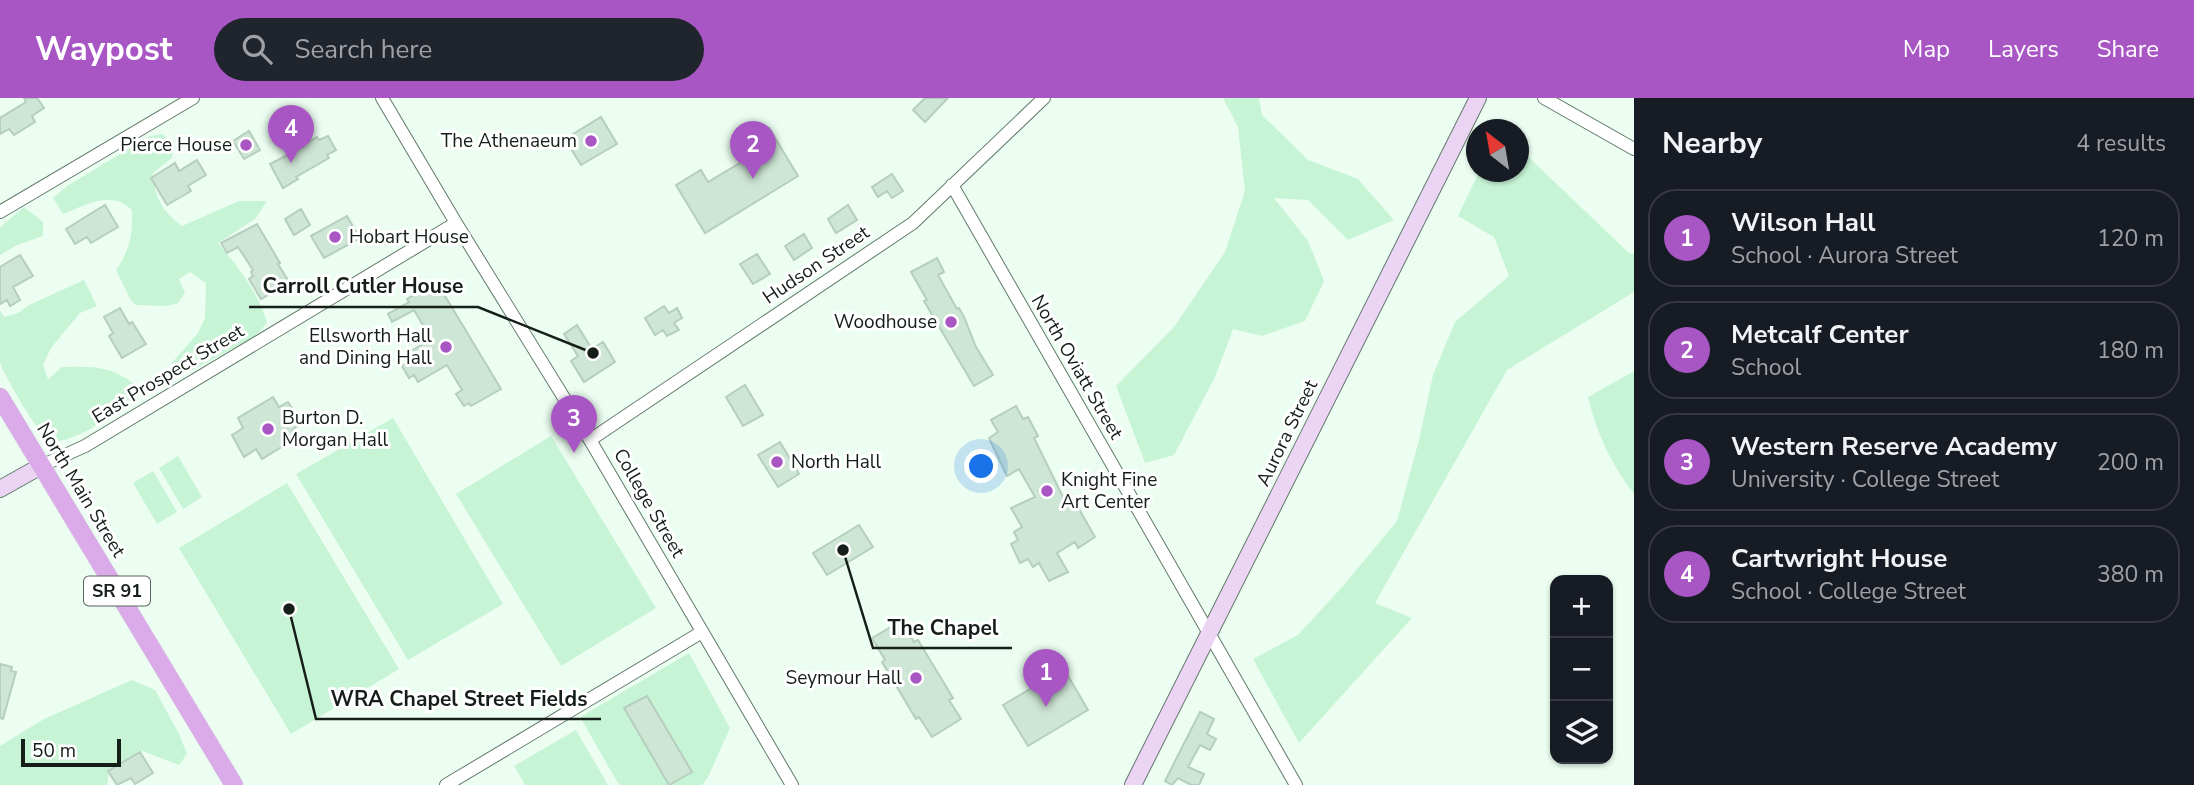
<!DOCTYPE html>
<meta charset="utf-8">
<style>
:root{--surface:#171b24;--page:#20242c;--text:#f1f3f6;--muted:#9ea1a6;--line:#363941;--accent:#a956c5}
body{margin:0;font-family:"Nunito Sans",sans-serif;background:var(--page);color:var(--text)}
.controls{position:absolute;right:21px;bottom:21px;display:grid;overflow:hidden;border-radius:14px;box-shadow:0 2px 5px #0004}
.controls button{width:63px;height:63px;display:grid;place-items:center;padding:0;border:0;border-bottom:2px solid var(--line);background:var(--surface);color:var(--text);font:35px sans-serif}
.compass{position:absolute;left:1466px;top:21px;width:63px;height:63px;border-radius:50%;background:var(--surface);box-shadow:0 2px 5px #0004;rotate:329deg}
.scale{position:absolute;left:21px;bottom:18px;width:100px;box-sizing:border-box;padding-left:7px;border:4px solid #161e19;border-top:0;font-size:19px;line-height:24px;white-space:nowrap;color:#161e19;-webkit-text-stroke:5px #fff;paint-order:stroke}
.you{position:absolute;left:982px;top:369px;width:24px;height:24px;margin:-18px;border:5px solid #fff;border-radius:50%;background:#1a73e8;box-shadow:0 0 0 10px #1a73e833}
.badge{display:grid;place-items:center;width:46px;height:46px;border-radius:50%;background:var(--accent);color:#fff;font-size:23px;font-weight:700}
.pin{position:absolute;translate:-50% -58px;filter:drop-shadow(0 2px 4px #0008)}
.pin::after{content:'';position:absolute;top:37px;width:24px;height:21px;background:inherit;clip-path:polygon(0 0,100% 0,50% 100%)}
.list{margin:0;padding:0;list-style:none}
h2{display:flex;justify-content:space-between;align-items:center;height:91px;margin:0;padding:0 28px;font-size:30px}
h2 small{font-size:23px;font-weight:400;color:var(--muted)}
.list li{display:grid;grid-template-columns:46px 1fr auto;gap:21px;align-items:center;box-sizing:border-box;height:98px;margin:0 14px 14px;padding:0 14px;border:2px solid var(--line);border-radius:28px}
.list b{display:block;font-size:26px;white-space:nowrap}
.list p{margin:0;font-size:23px;white-space:nowrap;color:var(--muted)}
.list em{font-size:23px;font-style:normal;color:var(--muted)}
.icon{flex:none;width:38px;height:38px;fill:none;stroke:currentColor;stroke-width:2;stroke-linecap:round;stroke-linejoin:round}
.map{position:relative;flex:none;width:1634px;height:687px;overflow:hidden}
header{display:flex;align-items:center;gap:42px;box-sizing:border-box;height:98px;padding:0 35px;background:var(--accent);color:#fff}
header strong{font-size:33px}
nav{display:flex;gap:38px;margin-inline-start:auto;font-size:24px}
.search{width:490px;height:63px;background:var(--page);display:flex;align-items:center;gap:18px;box-sizing:border-box;padding:0 24px;border-radius:38px;color:var(--muted);font-size:26px}
main{display:flex}
aside{flex:1;background:var(--surface)}
.map>svg:first-child{display:block}
.green{fill:#c8f4d6}
.building{fill:#cee6d5;stroke:#b6cebe;stroke-width:2}
.lines{fill:none;stroke-linecap:round;stroke-linejoin:round}
.street-casing{stroke:#63796a;stroke-width:14}
.secondary-casing{stroke:#63796a;stroke-width:18}
.primary-casing{stroke:#dee0df;stroke-width:19}
.street{stroke:#fff;stroke-width:12}
.secondary{stroke:#ecd5f4;stroke-width:16}
.primary{stroke:#daaae9;stroke-width:18}
.poi-dot{fill:#a956c5;stroke:#fff;stroke-width:2.5}
.labels{text-anchor:middle;dominant-baseline:central;stroke-width:6;stroke-linejoin:round;paint-order:stroke}
.shield{fill:#fff;stroke:#5c625e;stroke-width:2}
.shield-label{font-size:18px;font-weight:bold;fill:#161e19}
.poi-label{font-size:19px;fill:#161e19;stroke:#fff;text-anchor:end}
.street-label{font-size:19px;fill:#161e19;stroke:#fff}
.leader{fill:none;stroke:#161e19;stroke-width:2.5}
.callout-dot{fill:#161e19;stroke:#fff;stroke-width:2.5}
.callout-label{font-size:21px;text-anchor:middle;font-weight:bold;fill:#161e19;stroke:#fff;stroke-width:6;stroke-linejoin:round;paint-order:stroke}
</style>
<header>
<strong>Waypost</strong>
<div class="search"><svg class="icon" aria-label="search" viewBox="0 0 24 24"><circle cx="10" cy="10" r="6"/><path d="M15 15l6 6"/></svg>Search here</div>
<nav><a>Map</a><a>Layers</a><a>Share</a></nav>
</header>
<main>
<div class="map">
<svg width="1634" height="687" viewBox="0 0 1634 687">
<rect width="100%" height="100%" fill="#ebfef1"/>
<path class="green" d="M1223,0H1259L1262,17L1308,62L1358,81L1394,122L1348,142L1308,102L1274,100L1308,143L1324,183L1305,223L1262,238L1233,231L1215,279L1174,357L1145,365L1116,288L1174,229L1225,154L1245,93L1238,29Z
M163,36L174,49L172,60L153,75C154,99 163,114 182,128L239,103H267L255,121L218,145C237,167 260,197 267,225L254,239L189,274L179,275L171,266L198,235L205,220L206,185L190,174L179,181L185,195L178,205L167,208L136,207L130,201L116,172C131,150 132,138 132,112C111,91 86,107 63,116L53,100L67,88L140,44L151,38Z
M1519,50L1629,155L1634,156V194L1507,272L1375,505L1412,520L1299,645L1253,561L1298,537L1343,488L1397,423L1419,342L1433,277L1455,224L1509,178L1494,139L1458,118L1479,74H1518Z
M24,109L43,124V138L17,147L0,157V129Z
M84,182L97,208L80,215L51,250L43,267L48,281L62,269C96,268 116,268 142,293C126,308 72,350 49,342C40,339 4,277 0,265C0,252 0,226 0,212L4,219L18,215L29,207Z
M1634,273V396C1612,368 1596,334 1588,299Z
M393,320L503,506L408,562L296,376Z
M551,338L656,510L561,568L456,396Z
M178,358L202,399L183,411L159,370Z
M153,373L177,414L157,426L133,385Z
M287,385L399,571L291,636L179,450Z
M689,555L730,630L708,679L702,687H619L580,619Z
M132,582L155,592L179,636L187,656L179,667L142,653L109,673L107,687H0V648L44,621Z
M576,632L608,687H525L514,668Z"/>
<path class="building" d="M24,0H37L44,10L32,18L35,24L14,37L9,31L0,36V20L26,4Z
M925,0H948L925,24L913,12Z
M601,19L617,46L581,67L565,41Z
M769,30L798,78L705,135L676,87L701,72L708,84L753,57L745,45Z
M249,33L260,52L244,61L233,43Z
M328,38L336,52L327,57L329,60L296,79L298,81L283,90L270,66L303,49L302,48L317,39L319,42Z
M197,62L206,77L188,88L191,93L167,107L151,80L175,65L179,73Z
M892,76L903,93L892,100L887,93L878,99L872,89Z
M105,107L118,129L91,145L87,139L75,146L66,131Z
M848,107L857,122L836,135L828,121Z
M301,111L310,127L294,137L285,121Z
M347,118L360,140L324,160L311,138Z
M257,126L280,165L278,166L289,184L261,201L249,181L253,178L251,174L253,172L238,149L227,155L221,145Z
M804,136L812,150L794,162L785,148Z
M757,156L770,176L753,186L740,166Z
M20,157L33,178L13,189L20,202L10,208L7,202L0,206V169Z
M937,160L944,174L938,177L957,211L959,210L964,219L976,249L993,277L974,288L924,203L927,202L911,174Z
M436,183L501,291L471,308L469,305L464,308L456,296L462,292L447,267L418,284L414,277L409,280L402,268L407,265L403,258L431,241L414,212L392,224L388,216L409,204L407,201Z
M664,208L669,215L677,210L682,220L674,225L679,232L667,238L663,232L655,237L645,220Z
M120,210L129,226L132,224L146,246L122,260L109,238L113,235L104,219Z
M577,227L592,251L603,244L615,264L584,284L571,263L578,258L564,236Z
M745,287L763,317L743,328L726,299Z
M273,299L279,309L288,304L302,325L292,332L296,340L262,361L256,351L244,359L232,337L243,330L238,320Z
M1016,308L1023,321L1028,319L1038,338L1034,340L1064,401L1071,397L1095,439L1078,450L1075,444L1057,455L1068,474L1049,483L1039,465L1033,469L1028,461L1020,465L1011,446L1018,442L1014,434L1022,429L1011,410L1035,399L1019,371L1007,378L989,340L998,334L991,322Z
M780,344L799,376L778,389L758,357Z
M859,427L873,449L827,477L813,455Z
M901,523L914,544L918,542L953,600L949,602L961,621L932,639L919,619L916,621L882,564L885,562L872,540Z
M0,566L12,569L11,573L16,574L3,621L0,620Z
M1064,571L1088,612L1028,648L1003,607Z
M647,598L692,674L669,687L624,610Z
M1200,614L1214,621L1207,636L1216,641L1210,652L1200,647L1188,669L1204,676L1199,687H1191L1178,680L1172,687L1165,683Z
M140,654L153,675L135,686L131,680L117,687L108,673Z"/>
<g class="lines">
<g class="street-casing">
<path id="street" d="M382,0L456,125L590,342L792,687
M1544,0L1634,51
M952,87L1296,687
M0,114L193,0
M590,342L913,125L1044,0
M41,368L85,348L456,125
M446,687L702,534"/>
</g>
<g class="secondary-casing">
<path id="secondary" d="M0,391L41,368
M1133,687L1478,0"/>
</g>
<g class="primary-casing">
<path id="primary" d="M0,299L234,687"/>
</g>
<use href="#street" class="street"/>
<use href="#secondary" class="secondary"/>
<use href="#primary" class="primary"/>
</g>
<g class="poi-dot">
<circle cx="591" cy="43" r="7"/>
<circle cx="246" cy="47" r="7"/>
<circle cx="335" cy="139" r="7"/>
<circle cx="951" cy="224" r="7"/>
<circle cx="446" cy="249" r="7"/>
<circle cx="268" cy="331" r="7"/>
<circle cx="777" cy="364" r="7"/>
<circle cx="1047" cy="393" r="7"/>
<circle cx="916" cy="580" r="7"/>
</g>
<g class="labels">
<rect class="shield" x="84" y="478.5" width="66" height="29" rx="5"/>
<g class="shield-label">
<text x="117" y="493">SR 91</text>
</g>
<g class="poi-label">
<text x="577" y="43">The Athenaeum</text>
<text x="232" y="47">Pierce House</text>
<text x="349" y="139" text-anchor="start">Hobart House</text>
<text x="937" y="224">Woodhouse</text>
<text x="432" y="238">Ellsworth Hall<tspan x="432" dy="22">and Dining Hall</tspan></text>
<text x="282" y="320" text-anchor="start">Burton D.<tspan x="282" dy="22">Morgan Hall</tspan></text>
<text x="791" y="364" text-anchor="start">North Hall</text>
<text x="1061" y="382" text-anchor="start">Knight Fine<tspan x="1061" dy="22">Art Center</tspan></text>
<text x="902" y="580">Seymour Hall</text>
</g>
<g class="street-label">
<text transform="translate(816 167) rotate(-34)">Hudson Street</text>
<text transform="translate(1077 269) rotate(60)">North Oviatt Street</text>
<text transform="translate(168 276) rotate(-31)">East Prospect Street</text>
<text transform="translate(1287 335) rotate(-64)">Aurora Street</text>
<text transform="translate(81 392) rotate(59)">North Main Street</text>
<text transform="translate(649 405) rotate(60)">College Street</text>
</g>
</g>
<path class="leader" d="M593 255L478 209H249M843 452L873 550H1012M289 511L316 621H601"/>
<g class="callout-dot">
<circle cx="593" cy="255" r="7"/>
<circle cx="843" cy="452" r="7"/>
<circle cx="289" cy="511" r="7"/>
</g>
<g class="callout-label">
<text x="363" y="195">Carroll Cutler House</text>
<text x="943" y="537">The Chapel</text>
<text x="459" y="608">WRA Chapel Street Fields</text>
</g>
</svg>
<div class="controls">
<button>+</button>
<button>−</button>
<button><svg class="icon" aria-label="layers" viewBox="0 0 24 24"><path d="M12 4l9 5-9 5-9-5zM3 14l9 5 9-5"/></svg></button>
</div>
<svg class="compass" viewBox="-18 -18 36 36"><path d="M0-13l5 13h-10z" fill="#e53935"/><path d="M0 13l5-13h-10z" fill="#9ea1a6"/></svg>
<div class="scale">50 m</div>
<div class="you"></div>
<div class="pin badge" style="left:1046px;top:609px">1</div>
<div class="pin badge" style="left:753px;top:81px">2</div>
<div class="pin badge" style="left:574px;top:355px">3</div>
<div class="pin badge" style="left:291px;top:65px">4</div>
</div>
<aside>
<h2>Nearby<small>4 results</small></h2>
<ul class="list">
<li><span class="badge">1</span><div><b>Wilson Hall</b><p>School · Aurora Street</p></div><em>120 m</em></li>
<li><span class="badge">2</span><div><b>Metcalf Center</b><p>School</p></div><em>180 m</em></li>
<li><span class="badge">3</span><div><b>Western Reserve Academy</b><p>University · College Street</p></div><em>200 m</em></li>
<li><span class="badge">4</span><div><b>Cartwright House</b><p>School · College Street</p></div><em>380 m</em></li>
</ul>
</aside>
</main>
